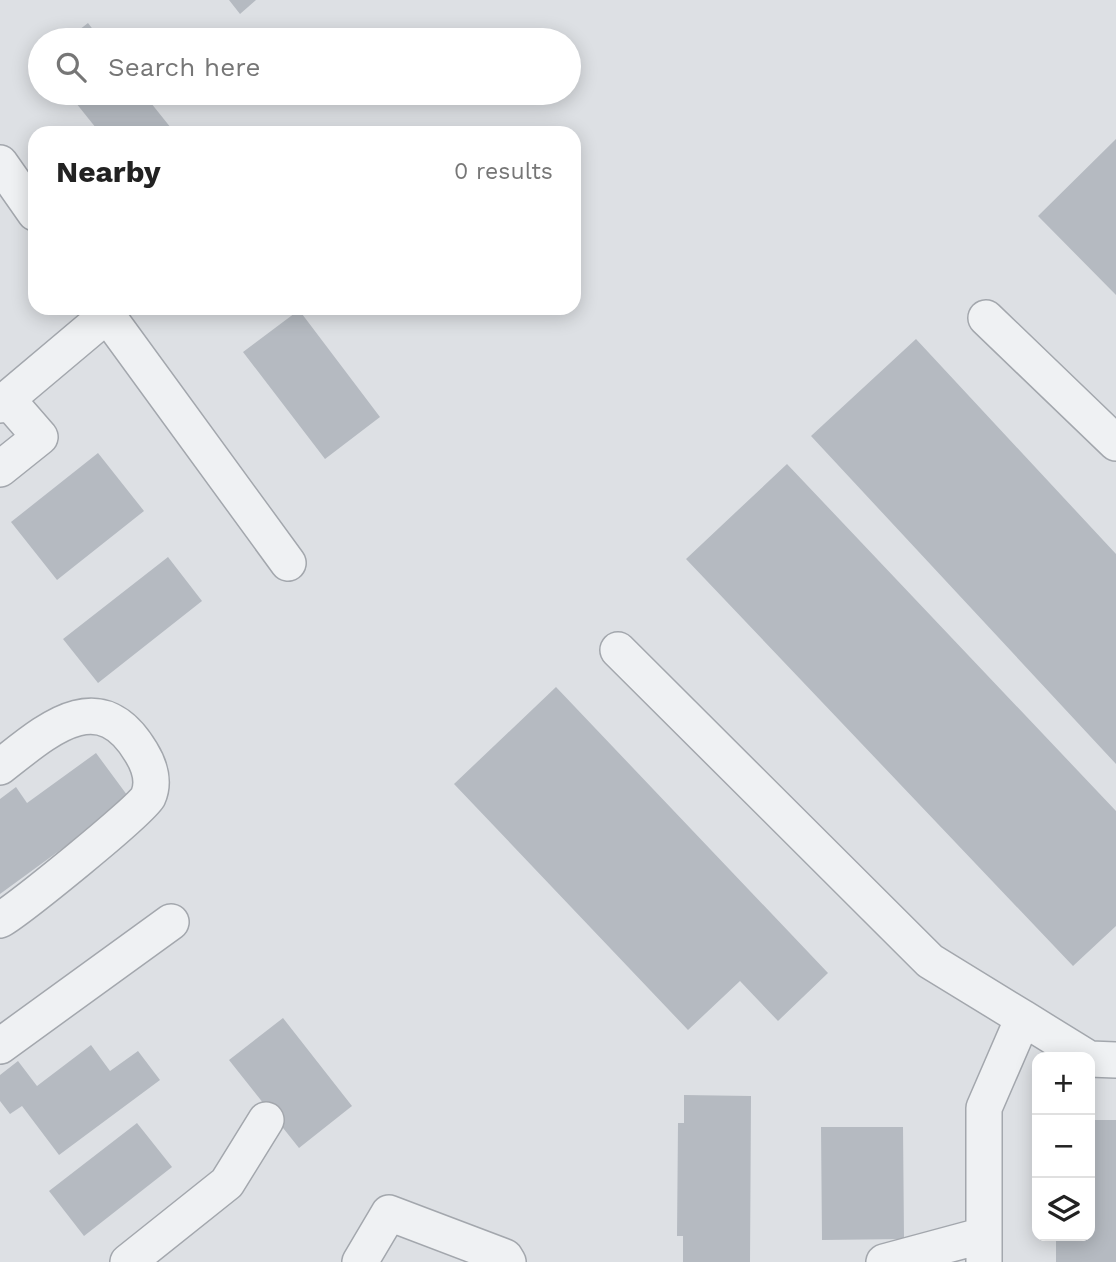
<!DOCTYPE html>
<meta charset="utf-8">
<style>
:root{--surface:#fff;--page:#f2f2f2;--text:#222;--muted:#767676;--line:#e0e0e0}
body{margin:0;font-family:"Work Sans",sans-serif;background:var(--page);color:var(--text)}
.controls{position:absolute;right:21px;bottom:21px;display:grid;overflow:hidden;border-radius:14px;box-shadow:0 4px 18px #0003}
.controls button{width:63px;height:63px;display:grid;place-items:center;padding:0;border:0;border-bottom:2px solid var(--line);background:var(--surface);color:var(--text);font:35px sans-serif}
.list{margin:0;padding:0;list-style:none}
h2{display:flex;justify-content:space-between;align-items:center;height:91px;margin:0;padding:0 28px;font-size:30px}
h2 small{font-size:23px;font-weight:400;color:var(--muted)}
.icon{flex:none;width:38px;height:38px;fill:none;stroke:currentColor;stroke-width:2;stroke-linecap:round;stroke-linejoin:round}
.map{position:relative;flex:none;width:1116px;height:1262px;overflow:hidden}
.search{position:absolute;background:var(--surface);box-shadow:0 4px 18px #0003;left:28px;top:28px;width:553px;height:77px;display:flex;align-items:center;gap:18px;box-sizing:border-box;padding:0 24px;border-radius:38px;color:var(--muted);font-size:26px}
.panel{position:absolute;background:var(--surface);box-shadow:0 4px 18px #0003;left:28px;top:126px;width:553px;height:189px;border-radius:21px}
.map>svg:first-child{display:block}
.building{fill:#b5bac1}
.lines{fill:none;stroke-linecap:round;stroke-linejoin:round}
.minor-casing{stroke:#a3a7ad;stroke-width:38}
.minor{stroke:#eff1f3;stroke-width:35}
</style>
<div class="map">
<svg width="1116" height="1262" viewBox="0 0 1116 1262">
<rect width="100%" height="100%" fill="#dde0e4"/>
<path class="building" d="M229,0H256L240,14Z
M88,23L101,40H66Z
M68,93H143L175,133H100Z
M1116,139V295L1038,216Z
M299,310L380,417L325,459L243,352Z
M916,339L1116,554V764L811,436Z
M98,453L144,511L57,580L11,522Z
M787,464L1116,811V926L1073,966L686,559Z
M168,557L202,601L98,683L63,639Z
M556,687L828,973L778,1021L740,981L688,1030L454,784Z
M96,753L130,799L0,894V799L16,787L27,803Z
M283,1018L352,1106L299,1148L229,1060Z
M91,1045L110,1071L138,1051L160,1080L59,1155L22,1106L10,1114L0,1101V1075L18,1061L37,1086Z
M684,1095L751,1096L750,1262H683V1236H677L678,1123H684Z
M1090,1120H1116V1262H1056V1236H1090Z
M137,1123L172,1167L84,1236L49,1191Z
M821,1127H903L904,1239L822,1240Z"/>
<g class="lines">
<g class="minor-casing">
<path id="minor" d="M0,163L35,213
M102,308L288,563
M986,318L1116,443
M0,405L107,315
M0,469L40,437L7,399
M618,650L930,961L1023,1018
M0,767C45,732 99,681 141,752C149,765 155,781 148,797C143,809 18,910 0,920
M0,1046L171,922
M1090,1059L1116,1060
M128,1262L227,1183L266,1120
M360,1262L389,1213L505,1257L508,1262
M884,1262L984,1235
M984,1262V1108L1023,1018L1086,1057"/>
</g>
<use href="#minor" class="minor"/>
</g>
</svg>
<div class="controls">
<button>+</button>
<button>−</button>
<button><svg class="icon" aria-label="layers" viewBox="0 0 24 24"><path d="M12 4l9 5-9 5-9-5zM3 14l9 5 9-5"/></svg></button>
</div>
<div class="search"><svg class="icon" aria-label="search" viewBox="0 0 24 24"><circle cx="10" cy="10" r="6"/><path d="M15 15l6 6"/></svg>Search here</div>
<section class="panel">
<h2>Nearby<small>0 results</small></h2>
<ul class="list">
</ul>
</section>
</div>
